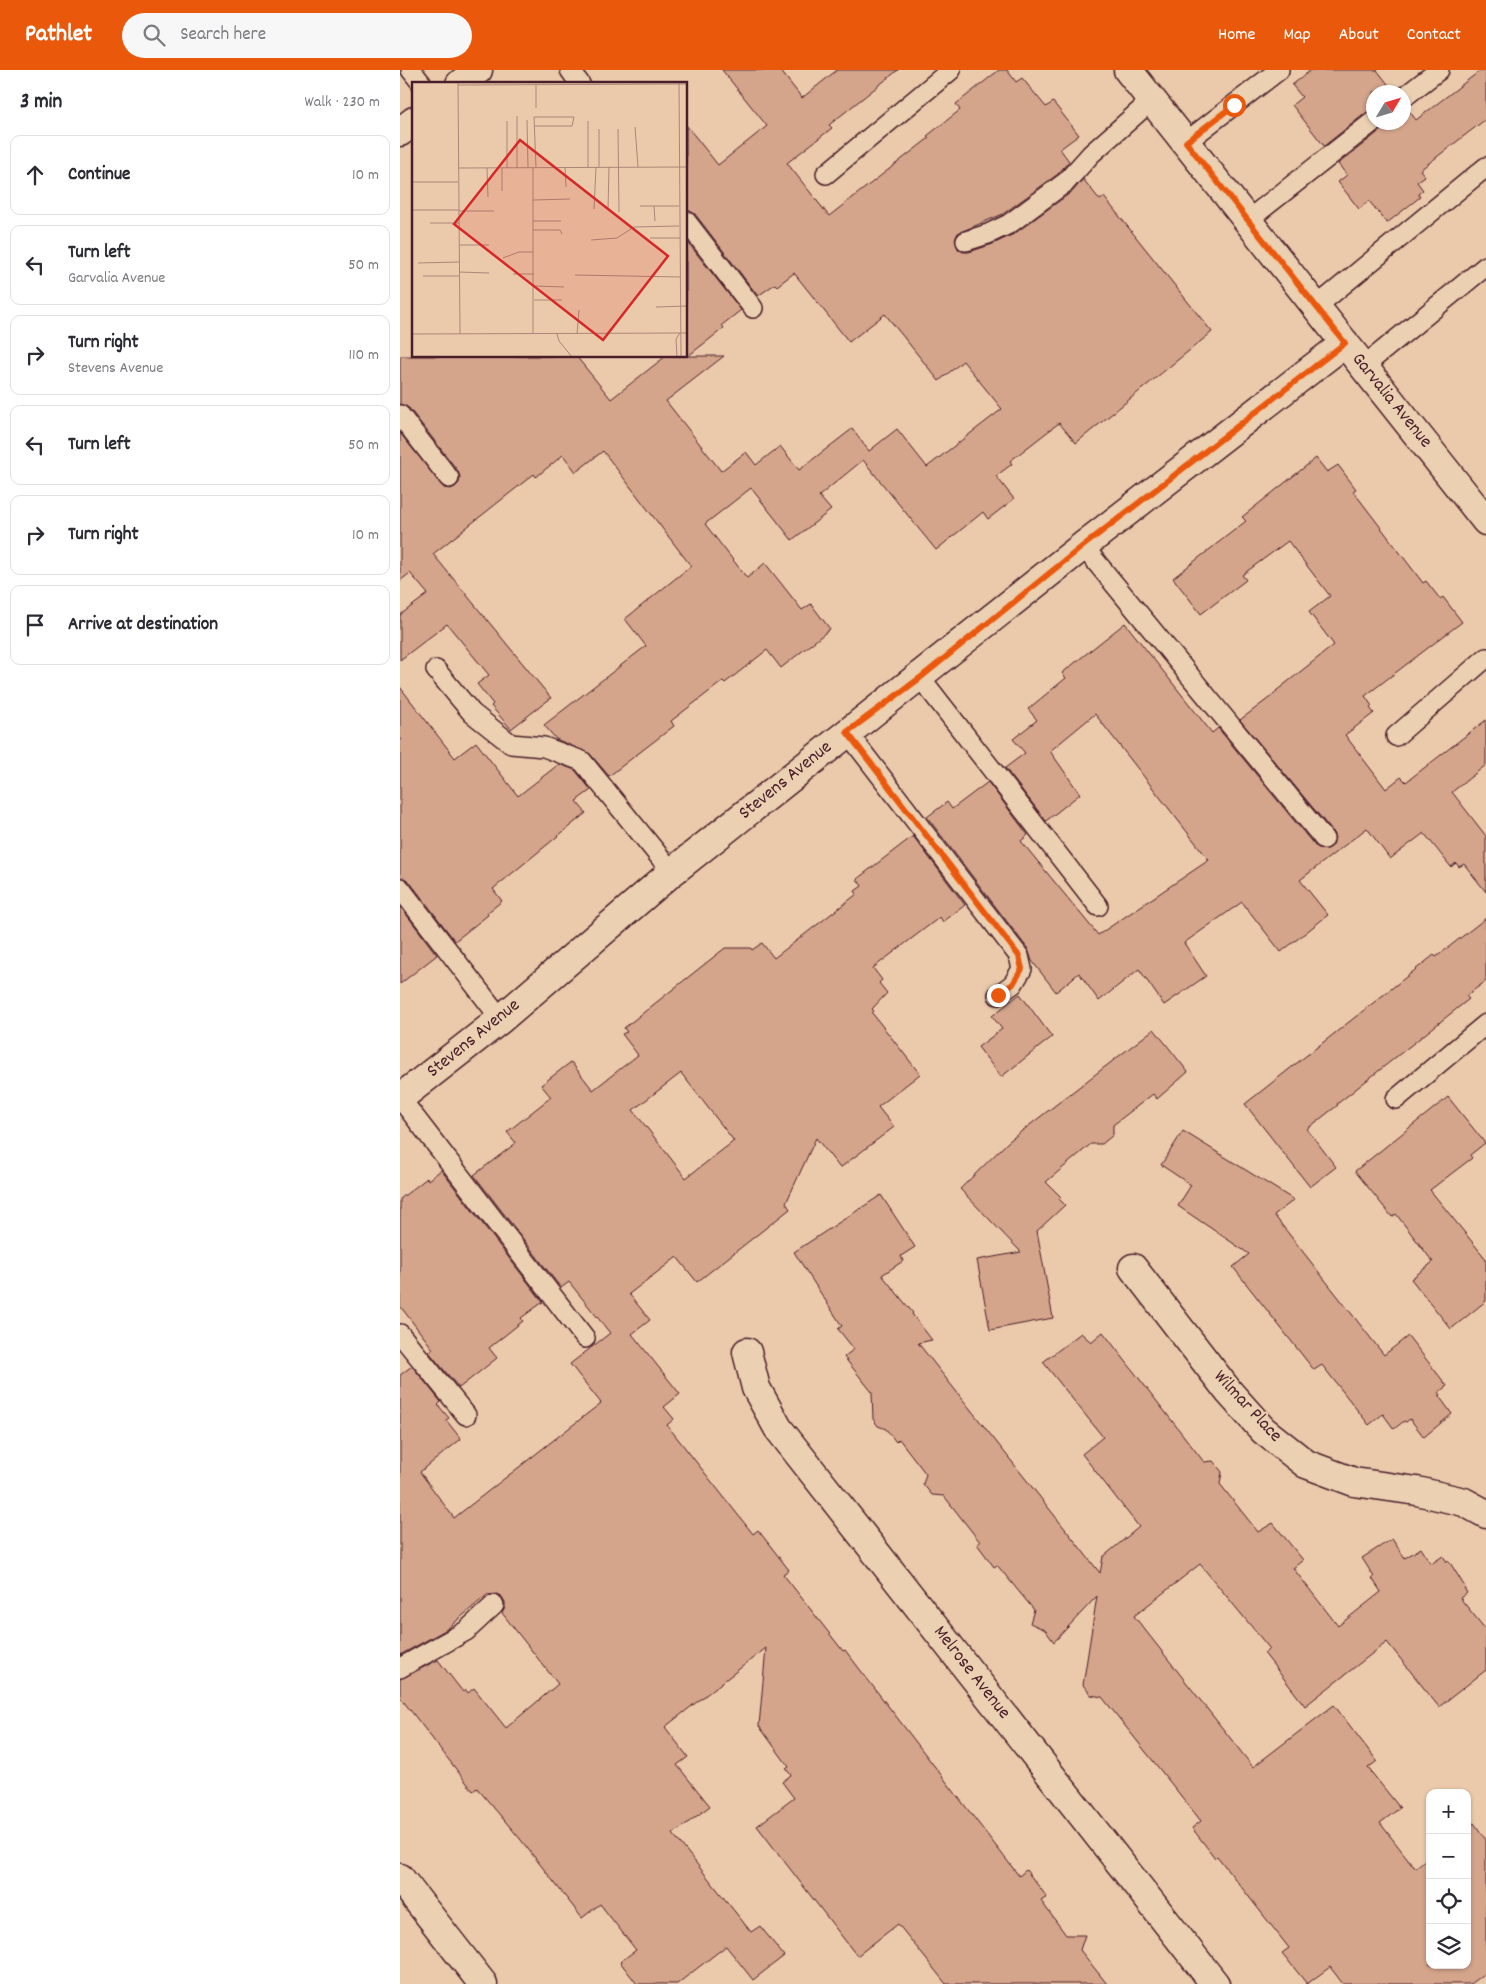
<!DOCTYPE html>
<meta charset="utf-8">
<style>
:root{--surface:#fff;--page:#f7f7f7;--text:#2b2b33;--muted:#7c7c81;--line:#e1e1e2;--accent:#ea580c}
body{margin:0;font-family:Dekko,sans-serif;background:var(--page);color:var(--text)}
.controls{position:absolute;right:15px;bottom:15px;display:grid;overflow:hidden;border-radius:10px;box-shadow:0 1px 4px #0004}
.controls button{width:45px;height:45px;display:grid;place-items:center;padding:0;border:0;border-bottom:1px solid var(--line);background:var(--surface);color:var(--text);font:25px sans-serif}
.compass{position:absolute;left:966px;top:15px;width:45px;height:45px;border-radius:50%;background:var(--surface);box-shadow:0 1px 4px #0004;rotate:52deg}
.stop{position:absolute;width:15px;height:15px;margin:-11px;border:4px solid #ea580c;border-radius:50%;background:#fff}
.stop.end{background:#ea580c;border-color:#fff;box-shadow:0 1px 5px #0008}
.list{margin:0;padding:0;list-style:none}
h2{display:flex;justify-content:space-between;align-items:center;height:65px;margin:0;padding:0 20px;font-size:21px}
h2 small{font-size:16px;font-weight:400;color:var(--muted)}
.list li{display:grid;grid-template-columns:32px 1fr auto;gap:15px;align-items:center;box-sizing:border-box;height:80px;margin:0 10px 10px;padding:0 10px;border:1px solid var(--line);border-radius:10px}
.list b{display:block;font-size:19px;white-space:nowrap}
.list p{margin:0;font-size:16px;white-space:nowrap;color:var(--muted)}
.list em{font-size:16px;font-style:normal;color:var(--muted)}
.icon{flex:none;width:28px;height:28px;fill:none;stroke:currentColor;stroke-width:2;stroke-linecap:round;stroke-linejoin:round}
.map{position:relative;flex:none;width:1086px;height:1914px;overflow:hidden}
header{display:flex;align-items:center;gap:30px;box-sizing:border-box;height:70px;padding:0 25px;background:var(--accent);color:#fff}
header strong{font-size:24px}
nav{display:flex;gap:28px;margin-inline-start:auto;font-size:18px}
.search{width:350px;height:45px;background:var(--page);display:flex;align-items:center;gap:12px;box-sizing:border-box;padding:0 18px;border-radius:28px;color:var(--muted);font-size:19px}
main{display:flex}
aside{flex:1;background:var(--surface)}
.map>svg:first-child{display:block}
.building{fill:#d4a48b;stroke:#4a1f2b;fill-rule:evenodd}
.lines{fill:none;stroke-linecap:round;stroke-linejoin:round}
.lane-casing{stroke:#4a1f2b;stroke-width:22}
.street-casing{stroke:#4a1f2b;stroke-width:31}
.secondary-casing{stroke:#4a1f2b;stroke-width:31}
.lane{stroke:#ebd1b2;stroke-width:19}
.street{stroke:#ebd1b2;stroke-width:28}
.secondary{stroke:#ebd1b2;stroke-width:28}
.route{stroke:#ea580c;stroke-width:6}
.labels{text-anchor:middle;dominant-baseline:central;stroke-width:4;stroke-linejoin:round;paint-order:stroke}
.street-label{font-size:19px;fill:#4a1f2b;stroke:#ebd1b2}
.inset-road{fill:none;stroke:#ab8678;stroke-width:1}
.view{fill:#d62828;fill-opacity:0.15;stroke:#d62828;stroke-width:2.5}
.inset-edge{fill:none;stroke:#4a1f2b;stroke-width:2.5}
</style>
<header>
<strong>Pathlet</strong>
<div class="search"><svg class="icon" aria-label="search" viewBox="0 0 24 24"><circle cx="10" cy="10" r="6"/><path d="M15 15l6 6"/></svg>Search here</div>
<nav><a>Home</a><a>Map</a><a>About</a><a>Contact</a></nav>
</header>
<main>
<aside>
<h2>3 min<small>Walk · 230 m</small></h2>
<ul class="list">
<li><svg class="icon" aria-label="ahead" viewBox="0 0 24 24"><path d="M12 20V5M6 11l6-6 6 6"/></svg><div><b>Continue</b></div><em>10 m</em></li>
<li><svg class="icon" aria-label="left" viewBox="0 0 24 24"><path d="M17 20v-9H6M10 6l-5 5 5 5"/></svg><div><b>Turn left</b><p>Garvalia Avenue</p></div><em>50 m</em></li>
<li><svg class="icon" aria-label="right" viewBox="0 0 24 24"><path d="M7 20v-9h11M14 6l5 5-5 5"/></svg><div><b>Turn right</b><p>Stevens Avenue</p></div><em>110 m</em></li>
<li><svg class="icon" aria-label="left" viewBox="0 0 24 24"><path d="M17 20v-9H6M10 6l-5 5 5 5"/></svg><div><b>Turn left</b></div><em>50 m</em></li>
<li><svg class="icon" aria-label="right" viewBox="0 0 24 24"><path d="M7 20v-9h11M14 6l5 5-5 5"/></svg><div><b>Turn right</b></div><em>10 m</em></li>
<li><svg class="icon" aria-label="arrive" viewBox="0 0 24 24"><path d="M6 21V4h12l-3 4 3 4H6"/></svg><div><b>Arrive at destination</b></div></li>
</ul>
</aside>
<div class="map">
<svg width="1086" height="1914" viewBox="0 0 1086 1914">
<rect width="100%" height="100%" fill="#ebcaab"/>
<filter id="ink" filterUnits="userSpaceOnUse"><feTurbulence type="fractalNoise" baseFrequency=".02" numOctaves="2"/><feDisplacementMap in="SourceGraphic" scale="10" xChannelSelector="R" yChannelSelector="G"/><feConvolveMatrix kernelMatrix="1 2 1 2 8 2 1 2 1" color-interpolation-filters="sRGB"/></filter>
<g filter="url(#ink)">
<path class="building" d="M322,0H380L402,28L437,0H498L429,55L432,58L387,93L429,146L529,68L527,66L560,40L556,34L599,0H607L616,12L622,8L646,37L653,32L679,65L660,79L669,91L658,104L603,144L558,163L555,169L558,179L563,182H569L593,174L614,164L673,121L683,109L700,130L704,127L812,262L676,373L659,353L610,391L612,394L596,406L614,429L588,449L583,442L536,480L463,390L419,426L431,440L392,470L351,418L305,454L347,508L365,493L402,540L411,534L430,559L381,598L367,580L325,613L323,611L271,651L274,656L209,706L190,684L156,669L144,655L246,576L225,549L291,496L203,381L176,402L163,385L136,407L134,404L33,484L151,628L111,659L91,636L93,634L77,614L89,605L47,554L0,590V545L28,524L10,503L0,511V363L44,418L50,419L55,417L59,413L60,407L58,401L9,338L0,334V286H176L211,329L266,286H286V170L341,240L322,255L324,258L288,286H324L266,331L321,401L346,382L356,395L380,376L399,400L452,359L469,381L497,359L527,397L602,339L563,291L539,311L485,244L449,272L394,203L377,216L375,214L358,226L295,144L286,140V55L318,95L367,56Z
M911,0H977L994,22H974V40L967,42L924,76L892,35L902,27L892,15Z
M1081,0H1086V49L1020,100L1025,106L1017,112L1023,120L1018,124L1020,127L987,153L969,131L959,139L938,112L947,105L938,94L981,60L985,52H1004V38H1007L1016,50Z
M916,388L927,402L938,395L956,419L953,421L1023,513L1026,511L1040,529L1043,527L1062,552L965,626L972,636L970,638L974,643L945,665L986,719L1001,707L1006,712L1086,650V695L1052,722L1086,766V822L1064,794L1059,797L1056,793L1051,797L1024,763L990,789L967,758L900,810L928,845L881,882L842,832L784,873L806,906L764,935L739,899L699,931L679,903L656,922L632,891L628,879L527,747L547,732L552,739L588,712L628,765L621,771L698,865L809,790L695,644L650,681L680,724L646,751L605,698L625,683L613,669L637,650L628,639L666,608L662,603L725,553L812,663L818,658L915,776L925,780L931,777L935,768L933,762L840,650L877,622L876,621L934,575L909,542L930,526L888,471L842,505L846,510L801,544L773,508L846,451L842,447Z
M0,617L55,688L76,672L118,726L159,694L175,700L191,720L176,731L186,743L93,819L102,831L87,843L88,845L55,871L9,811L0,807Z
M513,766L565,835L543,852L540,847L473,898L482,910L479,913L487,923L472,939L474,941L472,943L520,1004L478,1037L494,1057L440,1098L416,1068L386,1133L390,1139L297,1212L277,1187L229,1224L250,1250L232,1264L280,1324L264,1337L274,1349L267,1355L353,1464L358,1460L389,1500L383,1504L443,1581L445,1580L619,1806L626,1800L647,1827L641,1831L666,1865H685L680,1880L707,1914H546L498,1854L457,1886L357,1756L394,1728L382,1712L391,1705L386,1699L389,1697L359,1656L366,1578L265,1657L288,1687L277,1695L310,1736L273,1764L351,1862L360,1856L384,1886L353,1910L326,1876L277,1914H237L220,1892L236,1880L200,1834L182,1848L121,1770L77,1718L73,1721L0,1627V1609L38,1590L63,1622L66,1620L68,1623L74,1618L106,1658L158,1614L102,1543L105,1538V1532L102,1527L97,1524L87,1525L47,1559L0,1585V1305L12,1296L41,1332L38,1335L49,1348L46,1350L61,1369L20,1402L54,1448L201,1333L170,1294L210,1263L169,1212L161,1218L74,1105L116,1073L107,1062L151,1027L141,1015L171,992L193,1020L238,985L222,964L227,962L224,958L325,878H351L352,880L362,873L374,888L457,824L455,821L462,816L457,809ZM281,1003L334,1071L286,1108L233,1040Z
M0,836L37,885L0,914Z
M1086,848V911L1066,926L1069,929L937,1034L938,1035L907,1059L936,1097L910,1117L845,1034L1034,885L1036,887Z
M620,924L652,967L601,1007L578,977L602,959L592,946Z
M754,959L788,1002L757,1029L753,1024L713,1055V1065L702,1074H691L646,1112L661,1127L659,1129L665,1135L637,1161L653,1248L590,1260L577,1190L621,1182L560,1119L609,1071Z
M1048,1027L1085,1073L1070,1085L1072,1088L1030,1120L1086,1189V1231L1051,1259L1011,1209L1033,1192L996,1144L992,1147L955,1101Z
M783,1061L894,1130L874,1145L984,1285L1008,1266L1047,1316L1039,1322L1041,1325L1039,1326L1052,1344L1024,1367L1010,1349L1006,1352L1004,1351L994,1359L983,1344L969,1355L922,1295L914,1300L833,1197L849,1184L778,1136L791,1115L761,1095Z
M41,1100L143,1232L121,1248L123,1251L89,1278L97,1288L59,1318L29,1282L33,1279L0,1236V1129L27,1108L28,1110Z
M481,1125L515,1177L501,1186L503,1191L482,1205L513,1243L512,1244L532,1270L518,1273L700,1503L703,1487L739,1457L682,1384L703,1367L643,1292L681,1263L691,1272L703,1262L804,1392L813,1391L822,1402L820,1414L858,1462L873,1453L903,1490L893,1498L938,1556L981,1522L972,1508L974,1507L962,1488L992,1469L1005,1488L1021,1478L1031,1494L1043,1486L1047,1492L1049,1491L1065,1517L1064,1518L1067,1523L1060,1528L1086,1560V1600L1039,1637L987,1572L905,1636L864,1583L870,1579L800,1494L734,1546L853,1697L934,1635L977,1691L968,1698L1000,1738L980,1753L1015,1798L1030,1786V1895H1067V1758L1074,1753L1086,1770V1902L1070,1914H943L930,1897L907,1914L882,1883L889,1878L817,1786L815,1788L792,1758L801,1751L702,1627L691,1625L683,1615L697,1526L654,1572L645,1560L630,1553L634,1540L597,1495L594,1497L577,1474L580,1472L544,1426L532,1425L523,1414L526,1404L499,1369L496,1372L486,1359L478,1356L473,1349L472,1322L444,1287L454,1279L438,1259L442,1256L394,1182Z"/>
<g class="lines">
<g class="lane-casing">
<path id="lane" d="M11,0L22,14
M170,0L180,14
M1004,27L1039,0
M786,72L879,0
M426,104L551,0
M848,150L974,51
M286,151L353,238
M566,171L588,164L609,154L666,112L691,84L752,30
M917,236L1086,97
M964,296L1086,196
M0,345L49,408
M683,476L924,769
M36,600L72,643L111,674L144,677L182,691L272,802
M520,607L698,836
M447,662L619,886L622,899L613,914L598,925
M996,666L1086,588
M0,818L101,949
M0,1028L185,1268
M996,1029L1086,954
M0,1264L66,1345
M0,1598L66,1561L94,1535"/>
</g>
<g class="street-casing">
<path id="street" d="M728,0L1086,451
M0,1028L101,949L272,802L683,476L945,273
M733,1198L829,1322L863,1360L906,1394L954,1412L1017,1421L1064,1432L1086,1444
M347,1282L356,1318L378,1358L815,1914"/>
</g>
<g class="secondary-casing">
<path id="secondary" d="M60,14L78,0
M0,62L14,51
M0,1808L83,1914"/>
</g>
<use href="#lane" class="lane"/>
<use href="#street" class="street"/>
<use href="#secondary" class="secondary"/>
</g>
</g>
<g class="lines" filter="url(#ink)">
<path class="route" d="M598,925L613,914L622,899L619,886L447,662L520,608L683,476L945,273L786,72L834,35"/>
</g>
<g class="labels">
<g class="street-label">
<text transform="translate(991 331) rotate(51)">Garvalia Avenue</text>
<text transform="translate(386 711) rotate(-39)">Stevens Avenue</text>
<text transform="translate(74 969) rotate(-39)">Stevens Avenue</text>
<text transform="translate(847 1337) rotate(47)">Wilmar Place</text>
<text transform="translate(571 1603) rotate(52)">Melrose Avenue</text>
</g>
</g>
<g transform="translate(12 12)">
<rect width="275" height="275" fill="#ebcaab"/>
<path class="inset-road" d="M46,0L48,252M267,0L269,275M46,3L275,2M124,26V3M105,34V86M115,38L116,85M95,39V86M176,39V85M123,44H160L162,35H122L124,85M223,45L226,85M187,47V85M206,47L207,130M153,85L154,105M46,86L275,85M75,86L76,115M121,86V252M0,100H46M90,109V86M121,118L158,117M228,124H267M242,124L243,139M182,127L184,85M196,127L197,85M0,128H47M47,129H82M121,139H149M18,141H47M121,148H148L150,152M238,156H268M179,158L205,156L222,145L267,144M47,163H77M91,176L107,170H121M6,181L47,180M47,190L77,191M101,192H122M163,193L268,195M11,194H47M122,204L152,205M122,218H150M244,225L275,224M0,252L275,251M145,252L147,259L160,275M165,252L167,228M265,275L264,257L268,251"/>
<path class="view" d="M108,58L256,174L191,258L42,142Z"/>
<rect width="275" height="275" class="inset-edge"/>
</g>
</svg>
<div class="controls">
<button>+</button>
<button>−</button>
<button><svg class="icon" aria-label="locate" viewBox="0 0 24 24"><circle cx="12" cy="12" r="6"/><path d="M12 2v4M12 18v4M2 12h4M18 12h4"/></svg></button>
<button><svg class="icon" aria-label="layers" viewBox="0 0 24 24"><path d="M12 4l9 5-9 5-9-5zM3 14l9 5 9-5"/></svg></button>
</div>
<svg class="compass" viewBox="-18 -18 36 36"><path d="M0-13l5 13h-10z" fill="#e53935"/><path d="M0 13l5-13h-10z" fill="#7c7c81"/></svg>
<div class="stop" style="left:834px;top:35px"></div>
<div class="stop end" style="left:598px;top:925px"></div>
</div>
</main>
